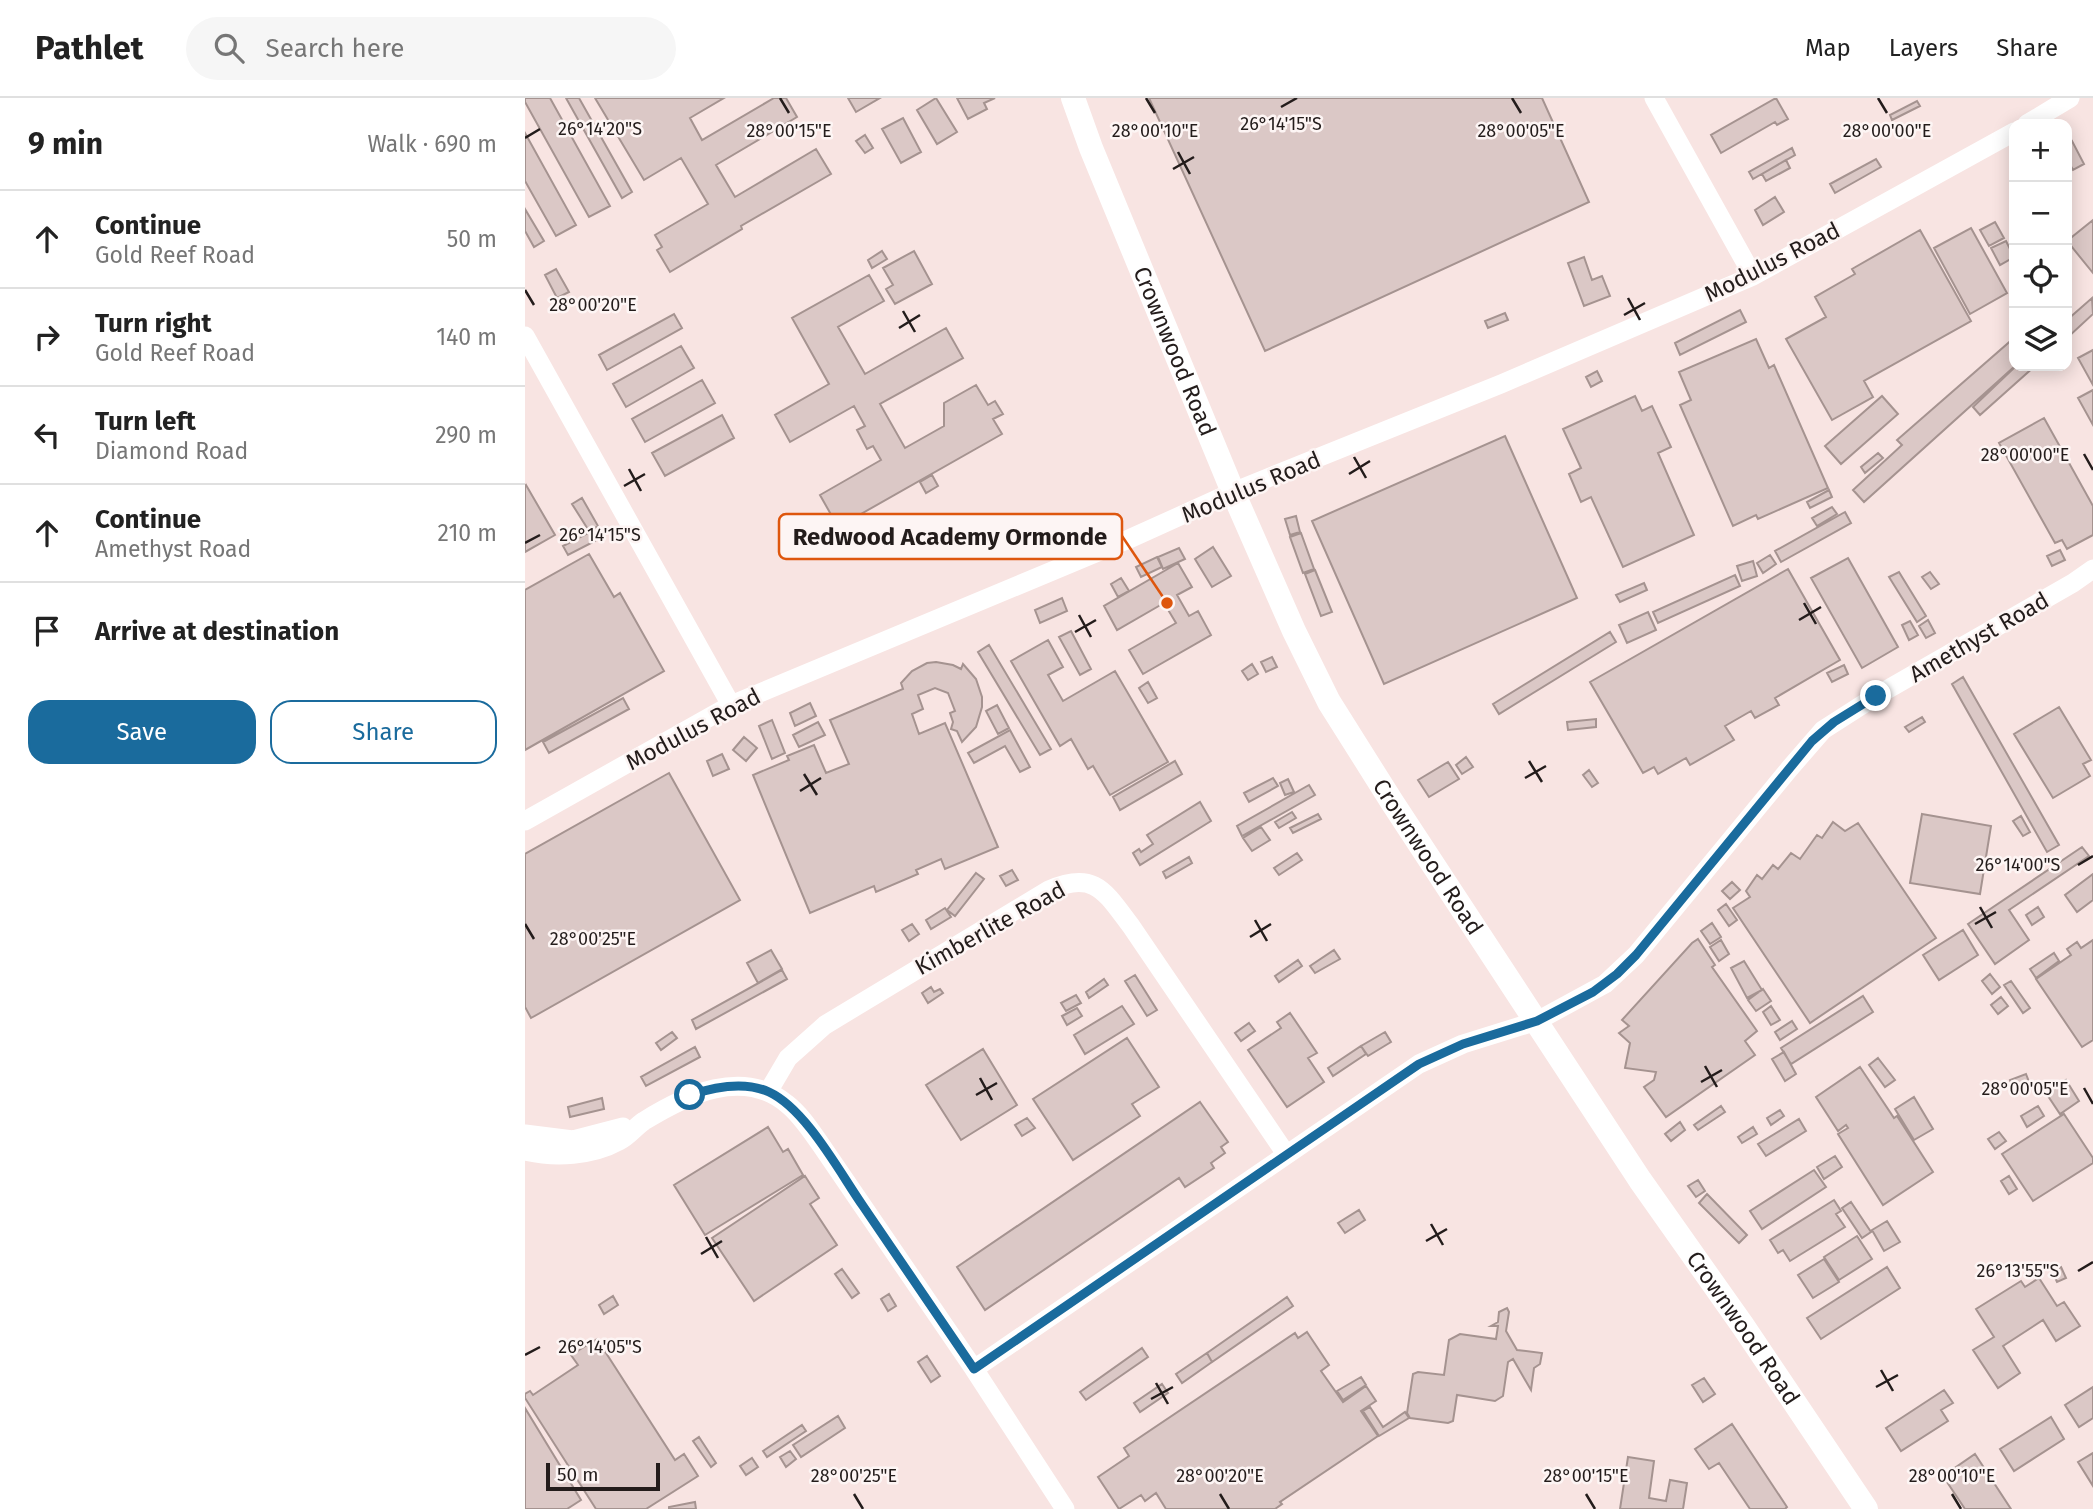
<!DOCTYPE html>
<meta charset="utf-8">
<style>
:root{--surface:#fff;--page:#f6f6f6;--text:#222;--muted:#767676;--line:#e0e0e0;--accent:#1a6b9d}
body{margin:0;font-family:"Fira Sans",sans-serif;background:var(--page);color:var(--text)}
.controls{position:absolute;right:21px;top:21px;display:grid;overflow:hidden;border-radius:14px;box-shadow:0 4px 18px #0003}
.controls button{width:63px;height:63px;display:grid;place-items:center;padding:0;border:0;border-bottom:2px solid var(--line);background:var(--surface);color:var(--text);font:35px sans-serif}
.scale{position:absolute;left:21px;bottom:18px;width:114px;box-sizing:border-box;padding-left:7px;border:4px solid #231c1b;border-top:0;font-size:19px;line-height:24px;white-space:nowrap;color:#231c1b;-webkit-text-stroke:5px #fdf5f4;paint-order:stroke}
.stop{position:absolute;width:21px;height:21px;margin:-16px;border:5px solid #1a6b9d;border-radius:50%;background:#fff}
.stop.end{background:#1a6b9d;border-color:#fff;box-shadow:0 2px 7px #0008}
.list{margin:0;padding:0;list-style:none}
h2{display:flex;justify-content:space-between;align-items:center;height:91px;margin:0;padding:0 28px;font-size:30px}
h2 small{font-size:23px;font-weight:400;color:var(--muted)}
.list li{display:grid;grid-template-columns:46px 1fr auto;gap:21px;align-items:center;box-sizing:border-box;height:98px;padding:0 28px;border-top:2px solid var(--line)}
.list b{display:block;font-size:26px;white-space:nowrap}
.list p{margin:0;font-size:23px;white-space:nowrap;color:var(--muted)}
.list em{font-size:23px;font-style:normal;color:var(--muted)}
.actions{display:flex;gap:14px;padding:21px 28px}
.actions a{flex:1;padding:16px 0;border:2px solid var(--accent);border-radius:21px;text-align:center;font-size:24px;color:var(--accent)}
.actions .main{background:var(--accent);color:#fff}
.icon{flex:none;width:38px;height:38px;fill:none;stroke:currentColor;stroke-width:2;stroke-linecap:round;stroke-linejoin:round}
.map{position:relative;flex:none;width:1568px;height:1411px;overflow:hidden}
header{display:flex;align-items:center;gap:42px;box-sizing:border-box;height:98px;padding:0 35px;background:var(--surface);border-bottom:2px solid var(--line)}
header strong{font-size:33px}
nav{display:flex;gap:38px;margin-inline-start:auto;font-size:24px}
.search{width:490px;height:63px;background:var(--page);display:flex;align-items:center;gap:18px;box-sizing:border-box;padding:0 24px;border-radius:38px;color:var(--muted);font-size:26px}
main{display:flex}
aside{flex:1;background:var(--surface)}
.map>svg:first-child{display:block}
.building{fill:#dbc8c6;stroke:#a59390;stroke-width:2}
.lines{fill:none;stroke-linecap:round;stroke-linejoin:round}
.minor{stroke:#fff;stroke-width:19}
.major{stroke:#fff;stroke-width:24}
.route{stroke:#1a6b9d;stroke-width:9}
.ticks{fill:none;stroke:#231c1b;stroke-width:2.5}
.labels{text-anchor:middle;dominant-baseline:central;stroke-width:5;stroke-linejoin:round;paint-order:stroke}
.street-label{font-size:23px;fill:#231c1b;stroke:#fdf5f4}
.ticks-label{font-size:18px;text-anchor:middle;fill:#231c1b;stroke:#fdf5f4;stroke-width:5;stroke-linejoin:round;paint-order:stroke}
.leader{fill:none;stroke:#de560d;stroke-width:2.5}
.callout-dot{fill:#de560d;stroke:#fdf5f4;stroke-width:2.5}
.callout{fill:#fdf5f4;stroke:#de560d;stroke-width:2.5}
.callout-label{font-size:24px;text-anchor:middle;font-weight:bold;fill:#231c1b}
</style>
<header>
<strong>Pathlet</strong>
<div class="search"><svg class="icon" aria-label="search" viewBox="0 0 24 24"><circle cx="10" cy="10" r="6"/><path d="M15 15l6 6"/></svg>Search here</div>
<nav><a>Map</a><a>Layers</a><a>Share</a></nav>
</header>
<main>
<aside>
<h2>9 min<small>Walk · 690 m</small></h2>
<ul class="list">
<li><svg class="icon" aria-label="ahead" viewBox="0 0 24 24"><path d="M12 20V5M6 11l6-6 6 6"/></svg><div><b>Continue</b><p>Gold Reef Road</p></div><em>50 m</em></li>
<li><svg class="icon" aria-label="right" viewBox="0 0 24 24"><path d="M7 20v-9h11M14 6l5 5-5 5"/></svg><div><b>Turn right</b><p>Gold Reef Road</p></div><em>140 m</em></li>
<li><svg class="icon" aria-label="left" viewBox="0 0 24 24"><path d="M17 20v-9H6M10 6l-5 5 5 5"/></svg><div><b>Turn left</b><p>Diamond Road</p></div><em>290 m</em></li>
<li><svg class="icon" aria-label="ahead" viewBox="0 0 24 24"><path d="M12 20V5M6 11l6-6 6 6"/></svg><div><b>Continue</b><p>Amethyst Road</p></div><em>210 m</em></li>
<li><svg class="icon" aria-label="arrive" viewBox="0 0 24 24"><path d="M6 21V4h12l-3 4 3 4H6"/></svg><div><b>Arrive at destination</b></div></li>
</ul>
<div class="actions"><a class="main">Save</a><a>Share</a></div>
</aside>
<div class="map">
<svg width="1568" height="1411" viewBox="0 0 1568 1411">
<rect width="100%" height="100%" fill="#f8e4e2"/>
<path class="building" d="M0,0H25L85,108L64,119L0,4Z
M41,0H54L107,94L97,100Z
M70,0H199L165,20L177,42L249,0H261L272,19L191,67L210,99L291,51L306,76L216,128L217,131L145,174L132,152L137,149L130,137L183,106L156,60L119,82Z
M323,0H355L331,14Z
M411,0L432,34L412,46L392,12Z
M432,0H470L459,5L462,11L443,21Z
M624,0H1017L1064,104L740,253Z
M1251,0L1263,21L1252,27L1250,24L1196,55L1186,37Z
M1392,3L1395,8L1367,22L1365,17Z
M378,20L396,54L376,65L357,31Z
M0,35L51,127L31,138L0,83Z
M340,37L348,50L340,55L331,43Z
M1547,43L1559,66L1548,72L1542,61V46Z
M1267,50L1270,57L1228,81L1224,74Z
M1351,61L1356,69L1310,95L1305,86Z
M1261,62L1265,70L1241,83L1237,76Z
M1250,99L1259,114L1238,127L1230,112Z
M0,111L19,143L9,149L0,133Z
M1568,122V175L1542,143Z
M1470,124L1479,140L1464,148L1455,132Z
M1446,130L1482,195L1445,216L1409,150Z
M1395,132L1446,223L1339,283L1348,299L1307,322L1261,241L1301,219L1290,199L1330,176L1327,171Z
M1481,143L1489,159L1475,167L1466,150Z
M357,153L362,161L347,170L343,162Z
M389,153L407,186L370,206L361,191L368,187L358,170Z
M1059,159L1067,182L1077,178L1085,198L1059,208L1043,165Z
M31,171L44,194L32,200L20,177Z
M344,177L359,203L313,229L340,276L421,230L438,260L355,306L380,350L419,328V305L451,287L463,307L470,303L478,316L468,321L477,336L313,429L295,397L356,362L348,348L342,351L332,332L340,328L329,308L265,344L250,317L304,286L267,220Z
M1567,200L1568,216L1542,240V222Z
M1215,212L1221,224L1155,257L1150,245Z
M980,215L983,222L963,230L960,223Z
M149,216L157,230L82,272L74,257Z
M1489,240L1490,268L1339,404L1328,392L1377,347L1372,342Z
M1231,241L1244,270L1249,267L1303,390L1233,421L1231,417L1208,428L1155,307L1166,302L1154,274Z
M156,248L169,270L101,309L88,286Z
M1568,252V287L1553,260Z
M1491,268H1510L1455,317L1448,309Z
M1072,273L1077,283L1066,289L1061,279Z
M177,282L190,305L120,344L107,321Z
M1568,292V327L1553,300Z
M1110,298L1117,313L1127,308L1146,349L1133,355L1169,437L1098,469L1066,399L1056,404L1044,376L1056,370L1038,331Z
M1357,298L1373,316L1316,366L1300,348Z
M197,317L209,340L140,378L127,355Z
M1519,320L1568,408V437L1542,451L1537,442L1530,445L1474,345Z
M980,338L1052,500L859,586L787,423Z
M1353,355L1358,360L1340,375L1336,369Z
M407,377L413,388L401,395L395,384Z
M1,387L30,437L0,454V388Z
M1304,392L1307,399L1285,410L1282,404Z
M57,400L73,428L64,433L47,406Z
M1307,409L1312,416L1292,428L1287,420Z
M1320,414L1326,425L1256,464L1250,453Z
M771,418L775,434L765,437L760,421Z
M65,434L70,443L43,457L38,448Z
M776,435L789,471L778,475L765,439Z
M688,449L706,478L687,489L670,461Z
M654,450L660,461L638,471L633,459Z
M1535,452L1540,462L1527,468L1522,458Z
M64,456L89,499L95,495L139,573L0,652V492Z
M1245,457L1251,466L1238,475L1232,465Z
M632,459L637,469L616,479L611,469Z
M1323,460L1373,549L1337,570L1286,480Z
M1228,463L1232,478L1217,483L1212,468Z
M653,465L667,489L652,497L664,518L673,513L686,537L618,576L604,552L651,525L639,505L592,532L579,508Z
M1263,471L1315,562L1250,600L1254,607L1230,620L1226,613L1200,628L1209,642L1165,667L1161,660L1133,676L1129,669L1118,675L1065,584Z
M790,472L807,514L796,518L780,476Z
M1374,474L1401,518L1392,524L1364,479Z
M1405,474L1414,486L1406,491L1397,479Z
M1210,477L1215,488L1133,525L1128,514Z
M596,480L604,493L593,499L586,486Z
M1119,485L1122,492L1095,504L1091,497Z
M537,500L542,513L515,525L510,512Z
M1123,514L1131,532L1102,545L1094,527Z
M1403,522L1410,535L1401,540L1394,528Z
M1385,523L1393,537L1384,542L1377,527Z
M546,533L566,571L555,577L534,539Z
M1085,534L1091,544L974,616L968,606Z
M523,542L538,569L523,577L538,603L590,573L643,664L585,697L568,668L563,671L546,641L535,648L486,563Z
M464,547L526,651L515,657L453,554Z
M747,559L752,569L741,574L736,564Z
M411,564L428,567L436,571L438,566L451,581L457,599V609L451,629L437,644L432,633L426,631L428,624L425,615L430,613L423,595L410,590L393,597L398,611L387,616L394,636L420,625L473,749L420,771L416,761L391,772L393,776L351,794L349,788L285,815L228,677L264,662L262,658L289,647L301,675L324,666L305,622L378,591L376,585L387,573L402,565Z
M727,566L733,576L723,582L717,573Z
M1319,567L1323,576L1307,584L1302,575Z
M1438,579L1534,747L1522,754L1427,586Z
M623,584L632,600L623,605L614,590Z
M98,600L104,611L24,655L18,644Z
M285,605L291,618L270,628L265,615Z
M472,607L484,630L473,636L461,613Z
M1534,609L1566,662L1558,666L1565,678L1528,700L1489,636Z
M1397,619L1400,624L1384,634L1380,629Z
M1071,621V629L1043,632L1042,624Z
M247,622L260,655L247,661L234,628Z
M293,624L300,637L274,649L268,637Z
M485,632L505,669L495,674L480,648L449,665L443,655Z
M219,639L232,650L221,663L208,652Z
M197,656L204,671L188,678L182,663Z
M941,659L948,669L937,676L931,667Z
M650,663L657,676L595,712L588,699Z
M923,664L934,681L904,699L893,682Z
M1064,672L1073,685L1067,689L1058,677Z
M144,675L215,802L6,920L0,909V756Z
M748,680L753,688L724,704L719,695Z
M763,681L769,694L760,697L755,685Z
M784,687L790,697L717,738L712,728Z
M675,704L686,723L615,767L608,755L614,751L616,754L628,746L622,737Z
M767,714L771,720L754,730L750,724Z
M793,716L796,721L768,735L765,730Z
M1397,716L1466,728L1455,796L1385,785Z
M1496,718L1505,734L1498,738L1488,723Z
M1308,724L1320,733L1333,725L1411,840L1285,925L1208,810L1225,799L1221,793L1232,777L1237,781L1248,767L1253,771L1266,755L1275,761L1292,737L1297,740Z
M736,729L745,742L727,753L718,740Z
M1557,749L1564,758L1484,812L1504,842L1470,866L1443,826Z
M772,755L777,762L754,777L749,770Z
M664,759L667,765L641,780L638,774Z
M487,772L493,782L481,788L475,778Z
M451,775L459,781L430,818L422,812Z
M1568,776V802L1552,814L1540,797Z
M1207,784L1215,792L1205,801L1197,793Z
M1201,806L1212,822L1204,828L1193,812Z
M1513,809L1519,819L1507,827L1501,817Z
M420,810L426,819L406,831L401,822Z
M1187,825L1196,839L1185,846L1176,833Z
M387,826L394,836L384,843L377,832Z
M1438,832L1453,857L1414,882L1398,857Z
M1173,841L1190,867L1187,869L1232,933L1220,943L1230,957L1141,1019L1119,989L1129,982L1131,974L1100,970L1105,945L1094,935L1104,928L1097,922L1167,845Z
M1196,842L1204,856L1194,863L1185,849Z
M1568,842V942L1557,949L1511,881L1546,857L1542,851L1552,844L1556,850Z
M246,852L257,871L233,885L222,865Z
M809,852L815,861L790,875L785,868Z
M1529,855L1534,863L1511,880L1505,871Z
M773,862L777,868L754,884L750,878Z
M1219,863L1237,892L1222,900L1206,870Z
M257,872L262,881L171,931L167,922Z
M1465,876L1475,889L1467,896L1457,883Z
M610,877L632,912L622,918L600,883Z
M579,881L583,887L564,900L561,894Z
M1486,883L1505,910L1498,915L1479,887Z
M406,889L409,894L415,891L418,895L403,905L397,895Z
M1238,891L1246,903L1231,913L1223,902Z
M551,897L556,905L541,913L536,905Z
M1338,898L1348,914L1266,966L1256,950Z
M1476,899L1483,908L1473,916L1466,907Z
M597,908L609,926L560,956L549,937Z
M1246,908L1255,922L1246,927L1238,914Z
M552,910L557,918L542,927L537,918Z
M765,915L792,955L783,960L799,984L762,1009L723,952L756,930L752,924Z
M1267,923L1272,931L1255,942L1250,934Z
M724,925L730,933L716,943L710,935Z
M147,934L152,940L136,952L131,945Z
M860,934L866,944L843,958L836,948Z
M602,940L634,989L607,1006L615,1018L548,1062L508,1001Z
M836,948L841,956L808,978L803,970Z
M170,949L175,959L121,988L116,979Z
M458,951L492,1007L436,1042L401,987Z
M1259,954L1271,976L1260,983L1247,961Z
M1353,960L1370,982L1360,989L1344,967Z
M1335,969L1369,1020L1372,1018L1408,1074L1358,1107L1313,1036L1323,1030L1321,1027L1313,1033L1291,999Z
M1501,976L1506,989L1489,995L1485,982Z
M1541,982L1554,1003L1535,1016L1521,995Z
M1389,999L1408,1031L1389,1042L1370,1011Z
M77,1000L79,1011L45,1019L43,1009Z
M675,1004L703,1044L696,1049L700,1055L686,1065L689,1070L660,1089L654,1080L460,1212L432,1169Z
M1196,1008L1200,1014L1173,1032L1169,1027Z
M1513,1008L1519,1018L1502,1029L1496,1018Z
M1255,1012L1259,1018L1246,1027L1242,1020Z
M1539,1016L1568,1060V1065L1508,1103L1477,1056Z
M502,1020L510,1030L497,1038L490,1027Z
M1274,1021L1281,1033L1241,1058L1233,1046Z
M1155,1024L1160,1032L1146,1043L1140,1036Z
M243,1029L258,1054L263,1051L278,1077L180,1137L149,1087Z
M1228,1029L1232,1036L1217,1045L1213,1039Z
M1474,1034L1481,1043L1470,1051L1463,1041Z
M1310,1058L1317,1069L1299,1081L1292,1069Z
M1289,1072L1301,1089L1237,1131L1225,1113Z
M280,1078L294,1100L285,1106L312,1147L229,1203L187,1140Z
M1484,1078L1492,1091L1484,1096L1476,1083Z
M1173,1082L1180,1093L1171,1099L1163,1088Z
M1182,1096L1222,1137L1214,1145L1174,1105Z
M1309,1102L1316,1113L1311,1116L1320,1129L1265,1163L1258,1152L1253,1155L1245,1142Z
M1326,1104L1346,1134L1337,1140L1317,1110Z
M834,1112L840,1122L820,1135L813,1125Z
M1362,1123L1375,1144L1359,1153L1347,1132Z
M1332,1138L1347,1161L1314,1182L1299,1159Z
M1299,1161L1314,1184L1288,1200L1273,1177Z
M1362,1169L1375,1190L1296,1241L1282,1220Z
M1536,1169L1541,1180L1532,1184L1527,1173Z
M317,1171L334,1195L327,1200L310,1176Z
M1514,1180L1532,1208L1539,1204L1555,1228L1531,1243L1518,1222L1478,1248L1495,1275L1473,1290L1448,1252L1469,1239L1451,1211L1496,1183L1500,1189Z
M364,1196L371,1208L363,1213L356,1201Z
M88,1198L93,1207L79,1216L74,1207Z
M762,1199L768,1208L687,1264L682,1255Z
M982,1210L984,1214L981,1233L992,1252L1017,1255L1015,1266L1009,1270L1006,1292L988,1261L983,1264L978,1298L970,1303L932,1297L928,1323L923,1325L885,1320L882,1315L888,1276L893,1274L919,1277L924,1242L935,1236L971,1241L973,1228H966L973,1224L974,1214Z
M782,1234L804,1267L796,1273L818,1304L841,1288L851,1303L836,1313L853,1338L755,1404L757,1406L750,1411H641L631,1395L620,1403L616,1397L594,1411L573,1379L604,1358L599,1350L770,1235L773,1240Z
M72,1241L150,1362L159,1356L173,1378L121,1411H71L0,1300V1296L5,1293L8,1297L53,1267L46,1257Z
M617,1250L623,1259L561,1302L555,1294Z
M682,1255L687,1264L657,1285L651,1276Z
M402,1258L415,1278L406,1284L393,1264Z
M836,1279L841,1287L818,1302L812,1293Z
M1179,1280L1190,1296L1178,1304L1167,1287Z
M637,1286L643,1295L615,1314L609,1305Z
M1568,1289V1320L1554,1329L1540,1307Z
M1419,1292L1428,1305L1416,1312L1423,1323L1376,1353L1361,1330Z
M845,1309L858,1329L880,1314L884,1320L854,1338L838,1313Z
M0,1310L56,1402L42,1411H0Z
M313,1318L320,1330L276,1359L268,1347Z
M1526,1319L1539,1341L1489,1373L1475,1351Z
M1207,1326L1262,1409L1260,1411H1225L1194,1365L1184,1371L1170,1351Z
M277,1327L281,1333L242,1359L238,1353Z
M174,1339L191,1365L186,1369L168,1343Z
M265,1353L271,1361L261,1369L255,1359Z
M1568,1355V1388L1553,1364Z
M1450,1356L1486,1411H1440L1418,1378Z
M1103,1359L1129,1363L1124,1400L1141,1403L1145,1382L1162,1385L1158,1411H1095Z
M227,1360L233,1369L221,1377L215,1368Z
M170,1404L171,1411H144V1409Z"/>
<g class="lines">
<path class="minor" d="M1129,0L1228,178
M1502,26L1545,0
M0,238L206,607
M0,723L206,607L604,441L708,394L976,286L1228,178L1489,34
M243,994L263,960L300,927L524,792C570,772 580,794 606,828L761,1056
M0,1036L48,1042L98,1029
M0,1053C30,1060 67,1058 94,1043C104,1038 110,1029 119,1023C161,997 218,969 262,1006C276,1017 286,1033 296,1047L449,1271L540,1411
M449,1271L894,966L938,946L1012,923L1080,886L1111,857L1265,670L1298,632L1351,598L1548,485L1568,471"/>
<path class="major" id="s1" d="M548,0L566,50L708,394L769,533L804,604L867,704L1115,1082L1218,1228L1341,1411"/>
</g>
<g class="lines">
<path class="route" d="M165,997C189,989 220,983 244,994C281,1011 315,1075 338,1108C375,1162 412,1217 449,1271L894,966L938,946L1012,923L1068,894L1092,876L1111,857L1287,643L1309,624L1351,598"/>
</g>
<path class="ticks" d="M255,0L264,15M621,0L630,15M987,0L996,15M1353,0L1362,15M756,9L772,0M0,40L15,31M653,54L665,76M648,71L669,59M0,192L9,207M1103,200L1115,222M378,213L390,234M1099,217L1120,205M374,230L395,217M1559,356L1568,372M829,359L841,380M104,371L116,393M824,376L845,363M99,388L120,376M0,445L15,437M1279,505L1291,526M554,517L566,539M1274,522L1296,509M550,534L571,522M1004,663L1017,684M279,676L292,697M1000,680L1021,668M275,693L296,680M1553,767L1568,758M1455,809L1467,830M730,822L742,843M0,826L9,841M1450,826L1471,814M725,839L746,826M1180,968L1192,989M455,980L467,1002M1176,984L1197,972M1559,990L1568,1006M451,997L472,985M906,1126L918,1147M181,1139L193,1160M901,1143L922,1131M176,1156L197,1143M1553,1173L1568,1164M0,1257L15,1249M1356,1272L1368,1293M631,1285L643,1306M1351,1289L1373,1277M626,1301L648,1289M329,1396L338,1411M695,1396L704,1411M1061,1396L1070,1411M1427,1396L1436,1411"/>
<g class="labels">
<g class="street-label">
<text transform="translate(1247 164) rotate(-27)">Modulus Road</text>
<text stroke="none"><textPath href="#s1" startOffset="273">Crownwood Road</textPath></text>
<text transform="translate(726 389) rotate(-23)">Modulus Road</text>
<text transform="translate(1454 539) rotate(-30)">Amethyst Road</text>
<text transform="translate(168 631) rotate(-28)">Modulus Road</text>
<text stroke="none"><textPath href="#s1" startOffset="840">Crownwood Road</textPath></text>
<text transform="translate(465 830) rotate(-29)">Kimberlite Road</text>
<text stroke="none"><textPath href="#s1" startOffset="1407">Crownwood Road</textPath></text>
</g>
</g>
<g class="ticks-label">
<text x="756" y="32">26°14'15"S</text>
<text x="75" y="37">26°14'20"S</text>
<text x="996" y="39">28°00'05"E</text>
<text x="264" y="39">28°00'15"E</text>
<text x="630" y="39">28°00'10"E</text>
<text x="1362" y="39">28°00'00"E</text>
<text x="68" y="213">28°00'20"E</text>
<text x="1500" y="363">28°00'00"E</text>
<text x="75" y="443">26°14'15"S</text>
<text x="1493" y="773">26°14'00"S</text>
<text x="68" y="847">28°00'25"E</text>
<text x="1500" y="997">28°00'05"E</text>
<text x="1493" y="1179">26°13'55"S</text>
<text x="75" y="1255">26°14'05"S</text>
<text x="329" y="1384">28°00'25"E</text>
<text x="695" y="1384">28°00'20"E</text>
<text x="1061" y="1384">28°00'15"E</text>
<text x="1427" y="1384">28°00'10"E</text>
</g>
<path class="leader" d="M642 505L597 438"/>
<circle class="callout-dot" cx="642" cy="505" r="7"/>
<rect class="callout" x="254" y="416" width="343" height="45" rx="7"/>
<g class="callout-label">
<text x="425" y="447">Redwood Academy Ormonde</text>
</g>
</svg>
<div class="controls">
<button>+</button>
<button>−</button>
<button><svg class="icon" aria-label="locate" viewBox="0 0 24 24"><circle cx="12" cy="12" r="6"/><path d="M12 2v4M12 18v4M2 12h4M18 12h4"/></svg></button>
<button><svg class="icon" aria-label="layers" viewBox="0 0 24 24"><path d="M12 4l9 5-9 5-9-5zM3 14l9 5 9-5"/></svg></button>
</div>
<div class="scale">50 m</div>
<div class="stop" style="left:165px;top:997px"></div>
<div class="stop end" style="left:1351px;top:598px"></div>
</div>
</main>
